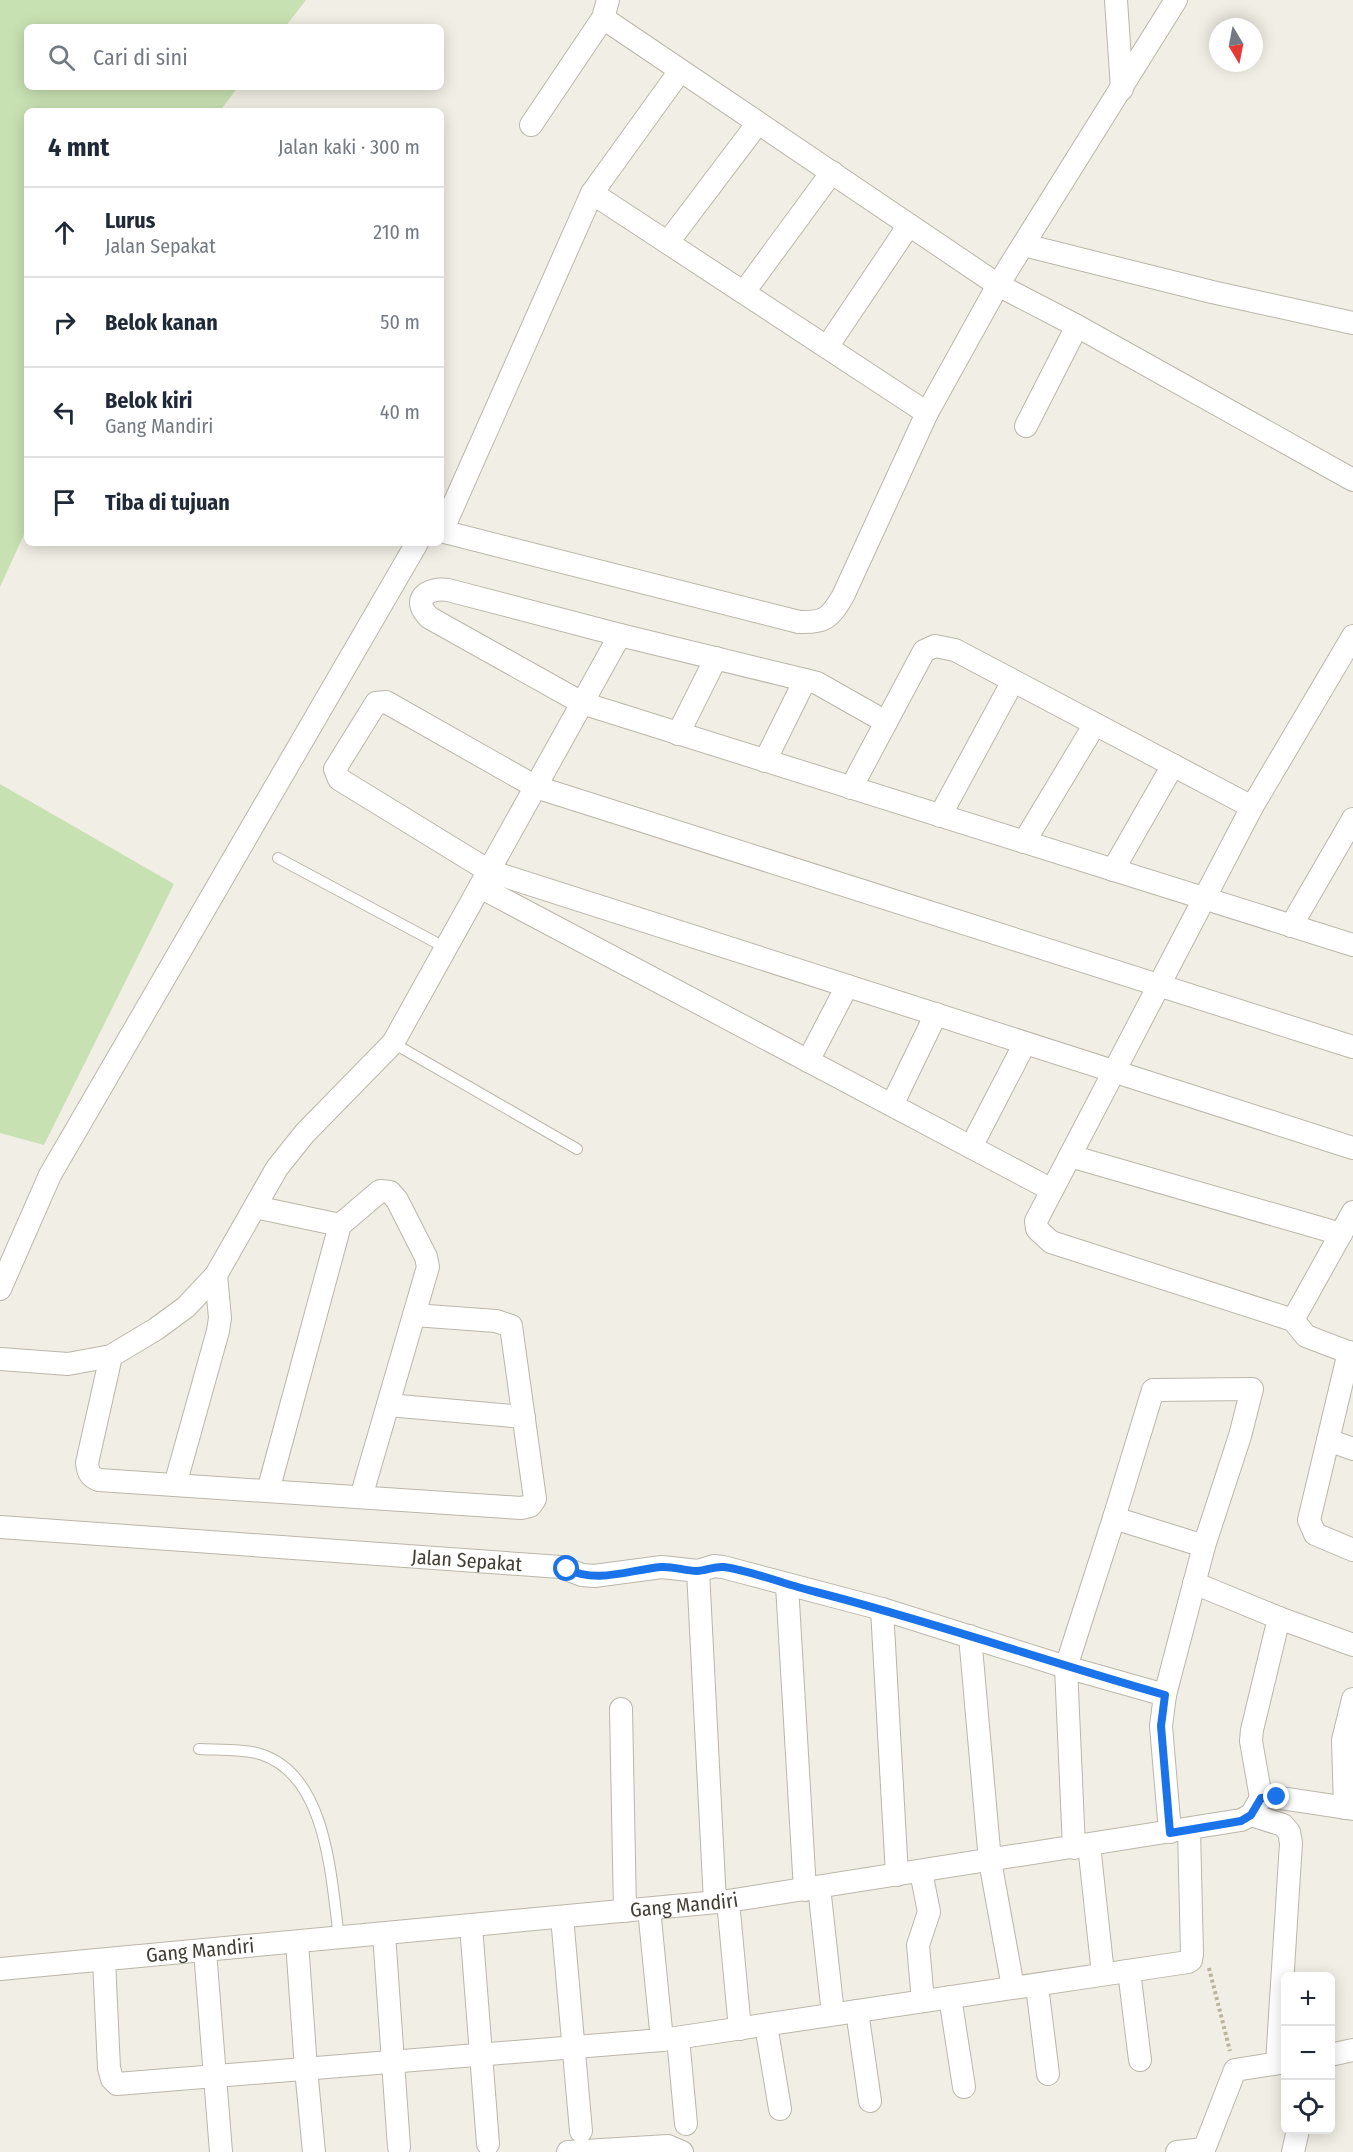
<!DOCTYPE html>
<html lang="id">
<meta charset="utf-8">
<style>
:root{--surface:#fff;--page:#f2f2f3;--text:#1f2937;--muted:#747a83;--line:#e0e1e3}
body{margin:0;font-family:"Fira Sans Condensed",sans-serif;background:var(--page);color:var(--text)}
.controls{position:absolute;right:18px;bottom:18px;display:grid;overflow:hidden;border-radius:9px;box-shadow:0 3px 15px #0003}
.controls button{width:54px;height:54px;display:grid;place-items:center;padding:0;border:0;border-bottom:2px solid var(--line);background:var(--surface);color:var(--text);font:30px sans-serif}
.compass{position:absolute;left:1209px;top:18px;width:54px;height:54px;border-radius:50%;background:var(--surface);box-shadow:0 3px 15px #0003;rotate:170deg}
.stop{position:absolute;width:18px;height:18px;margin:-14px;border:4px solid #1a73e8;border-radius:50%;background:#fff}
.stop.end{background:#1a73e8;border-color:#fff;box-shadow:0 2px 6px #0008}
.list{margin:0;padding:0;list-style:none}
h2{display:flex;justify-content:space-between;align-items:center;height:78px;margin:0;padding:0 24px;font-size:26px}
h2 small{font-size:20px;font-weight:400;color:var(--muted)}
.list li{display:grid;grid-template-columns:39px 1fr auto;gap:18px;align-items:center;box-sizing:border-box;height:90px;padding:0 24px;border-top:2px solid var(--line)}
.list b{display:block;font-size:22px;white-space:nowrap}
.list p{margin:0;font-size:20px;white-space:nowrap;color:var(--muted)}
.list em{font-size:20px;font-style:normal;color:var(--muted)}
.icon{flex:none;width:33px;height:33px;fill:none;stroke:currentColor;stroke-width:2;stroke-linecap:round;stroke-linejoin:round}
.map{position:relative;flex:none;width:1353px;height:2152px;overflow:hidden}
.search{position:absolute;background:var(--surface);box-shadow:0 3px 15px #0003;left:24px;top:24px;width:420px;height:66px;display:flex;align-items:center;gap:15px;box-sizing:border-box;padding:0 21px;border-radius:9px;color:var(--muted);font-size:22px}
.panel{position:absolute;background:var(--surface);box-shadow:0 3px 15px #0003;left:24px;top:108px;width:420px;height:438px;border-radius:9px}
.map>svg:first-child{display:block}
.green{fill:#c8e1b2}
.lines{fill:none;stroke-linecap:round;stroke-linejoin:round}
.service-casing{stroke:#bbb6a9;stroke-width:12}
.minor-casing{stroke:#bbb6a9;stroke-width:24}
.path{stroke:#bbb39b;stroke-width:4;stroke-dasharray:3 3;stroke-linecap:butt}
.service{stroke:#fff;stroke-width:10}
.minor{stroke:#fff;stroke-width:22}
.route{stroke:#1a73e8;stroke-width:8}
.labels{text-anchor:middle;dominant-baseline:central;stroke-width:5;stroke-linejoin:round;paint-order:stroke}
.street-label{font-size:20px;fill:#423e35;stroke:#fff}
</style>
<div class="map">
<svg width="1353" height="2152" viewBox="0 0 1353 2152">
<rect width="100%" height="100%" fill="#f1eee5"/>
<path class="green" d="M0,0H306L285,27H27V87H238L220,111H27V528L0,587Z
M0,784L174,884L44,1145L0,1133Z"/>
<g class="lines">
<g class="service-casing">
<path id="service" d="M278,858L446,948
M393,1043L577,1149
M199,1749C216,1750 249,1749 263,1755C328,1778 331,1880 339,1937"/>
</g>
<g class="minor-casing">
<g id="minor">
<path d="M1116,0L1122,89"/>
<path d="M603,18L998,285L1077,326L1353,480"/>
<path d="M531,125L603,18L608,0"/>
<path d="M592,193L927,413"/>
<path d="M668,242L758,123"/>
<path d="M1024,245L1212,292L1353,323"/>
<path d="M744,292L832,172"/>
<path d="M827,347L909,225"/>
<path d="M1026,426L1077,326"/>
<path d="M441,531L799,622C825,623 830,618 843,596L927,413L998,285L1176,0"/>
<path d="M442,531L592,193L680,71"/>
<path d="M1353,636L1252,807L1036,1221L1037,1229L1051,1242L1293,1320L1353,1212"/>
<path d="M886,722L817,683L805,680L620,635L448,590C427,587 410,600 430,618L582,703L1353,945"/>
<path d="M678,734L716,658"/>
<path d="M765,761L805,680"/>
<path d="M851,788L924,651L935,646L955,650L1252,807"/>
<path d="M940,816L1013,681"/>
<path d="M1024,842L1095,724"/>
<path d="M1113,870L1173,765"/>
<path d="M480,887L1052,1190"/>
<path d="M1291,926L1353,819"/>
<path d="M1353,1047L536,787L386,702L376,703L335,769L339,779L489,871L1353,1148"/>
<path d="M808,1061L847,986"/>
<path d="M892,1105L936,1014"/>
<path d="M971,1147L1025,1043"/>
<path d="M1070,1156L1341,1234"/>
<path d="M255,1207L340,1225"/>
<path d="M0,1289L50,1175L417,543"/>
<path d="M1293,1320L1306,1336L1353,1354"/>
<path d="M1349,1352L1309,1520L1315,1534L1353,1550"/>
<path d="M111,1356L87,1463C88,1472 90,1477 99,1480L521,1508L530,1506L535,1499L511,1326L496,1321L414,1315L428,1267L426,1257L397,1200L390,1192L380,1191L340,1225L268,1491"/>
<path d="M0,1359L68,1364L111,1356L156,1329L186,1307L216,1275L277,1168L305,1133L393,1043L620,635"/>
<path d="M388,1405L524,1417"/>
<path d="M1328,1440L1353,1449"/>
<path d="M175,1485L218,1331L220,1318L216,1275"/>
<path d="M361,1497L414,1315"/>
<path d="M1114,1518L1153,1390L1252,1389L1240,1436L1204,1546L1165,1695L1161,1726L1170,1832"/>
<path id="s1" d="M0,1527L561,1567L582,1575L594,1576L662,1567L698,1571L714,1566L723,1567L882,1609L1066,1667L1165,1695"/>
<path d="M698,1571L715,1902"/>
<path d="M1194,1583L1279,1618"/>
<path d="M787,1585L805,1890"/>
<path d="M882,1609L897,1875"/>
<path d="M970,1636L990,1861L1013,1987"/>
<path d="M621,1709L625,1911"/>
<path d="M1261,1798L1251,1741L1252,1730L1279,1618L1353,1645"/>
<path d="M1345,1808L1343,1740L1353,1699"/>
<path d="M1251,1815L1283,1825L1289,1832L1291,1843L1277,2063"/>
<path d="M1089,1845L1103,1974"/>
<path d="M1074,1848L1066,1667L1114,1518L1204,1546"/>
<path d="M921,1872L929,1912L918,1945L923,2001"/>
<path d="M819,1887L833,2014"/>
<path d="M728,1901L740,2029"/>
<path d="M649,1909L662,2040"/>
<path d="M562,1917L581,2131"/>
<path d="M471,1926L488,2144"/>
<path d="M384,1934L399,2147"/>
<path d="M297,1942L306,2069L314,2152"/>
<path d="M205,1951L221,2152"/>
<path d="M104,1960L109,2068L112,2079L117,2084L662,2040L1188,1962L1191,1960L1192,1954L1189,1829"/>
<path id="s2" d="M0,1969L728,1901L1241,1820L1251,1815L1261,1798L1268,1796L1353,1809"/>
<path d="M1129,1971L1140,2060"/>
<path d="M1037,1986L1048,2074"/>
<path d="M950,1997L964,2087"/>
<path d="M857,2011L870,2101"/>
<path d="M766,2025L780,2109"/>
<path d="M678,2038L686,2124"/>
<path d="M1330,2055L1353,2050"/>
<path d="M568,2152L668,2146L682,2152"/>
<path d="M1177,2152L1204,2149"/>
<path d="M1203,2152L1235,2070L1286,2062"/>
<path d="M1293,2152L1298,2130"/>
</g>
</g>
<path class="path" d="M1209,1968L1230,2051"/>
<use href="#service" class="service"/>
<use href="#minor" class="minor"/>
</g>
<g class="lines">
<path class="route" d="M567,1569C597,1584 629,1570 661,1567C673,1566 685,1571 697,1571C706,1571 714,1566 724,1567C753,1571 786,1585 816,1592C934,1622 1048,1662 1165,1695L1161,1726L1170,1833L1241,1821L1251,1815L1261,1798L1277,1797"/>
</g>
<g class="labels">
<g class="street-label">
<text stroke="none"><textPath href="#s1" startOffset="468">Jalan Sepakat</textPath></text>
<text stroke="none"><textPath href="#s2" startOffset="687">Gang Mandiri</textPath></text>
<text stroke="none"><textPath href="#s2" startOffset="201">Gang Mandiri</textPath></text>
</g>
</g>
</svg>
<div class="controls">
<button>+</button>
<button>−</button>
<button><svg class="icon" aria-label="locate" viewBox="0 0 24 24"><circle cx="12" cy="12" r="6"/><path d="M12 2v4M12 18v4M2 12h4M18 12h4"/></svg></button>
</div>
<svg class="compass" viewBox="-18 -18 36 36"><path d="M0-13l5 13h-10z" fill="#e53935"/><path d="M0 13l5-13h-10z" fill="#747a83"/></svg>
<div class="stop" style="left:567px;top:1569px"></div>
<div class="stop end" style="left:1277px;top:1797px"></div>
<div class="search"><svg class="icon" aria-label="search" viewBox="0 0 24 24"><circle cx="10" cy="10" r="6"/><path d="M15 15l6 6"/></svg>Cari di sini</div>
<section class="panel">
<h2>4 mnt<small>Jalan kaki · 300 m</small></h2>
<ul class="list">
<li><svg class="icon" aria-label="ahead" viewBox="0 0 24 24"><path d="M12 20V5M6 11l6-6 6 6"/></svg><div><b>Lurus</b><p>Jalan Sepakat</p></div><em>210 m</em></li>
<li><svg class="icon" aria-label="right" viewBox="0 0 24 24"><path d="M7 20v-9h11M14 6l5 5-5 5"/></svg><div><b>Belok kanan</b></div><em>50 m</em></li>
<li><svg class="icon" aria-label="left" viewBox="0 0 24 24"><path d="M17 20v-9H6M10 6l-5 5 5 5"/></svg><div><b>Belok kiri</b><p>Gang Mandiri</p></div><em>40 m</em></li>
<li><svg class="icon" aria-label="arrive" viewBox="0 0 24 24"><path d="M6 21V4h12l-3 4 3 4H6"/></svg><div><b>Tiba di tujuan</b></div></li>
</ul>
</section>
</div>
